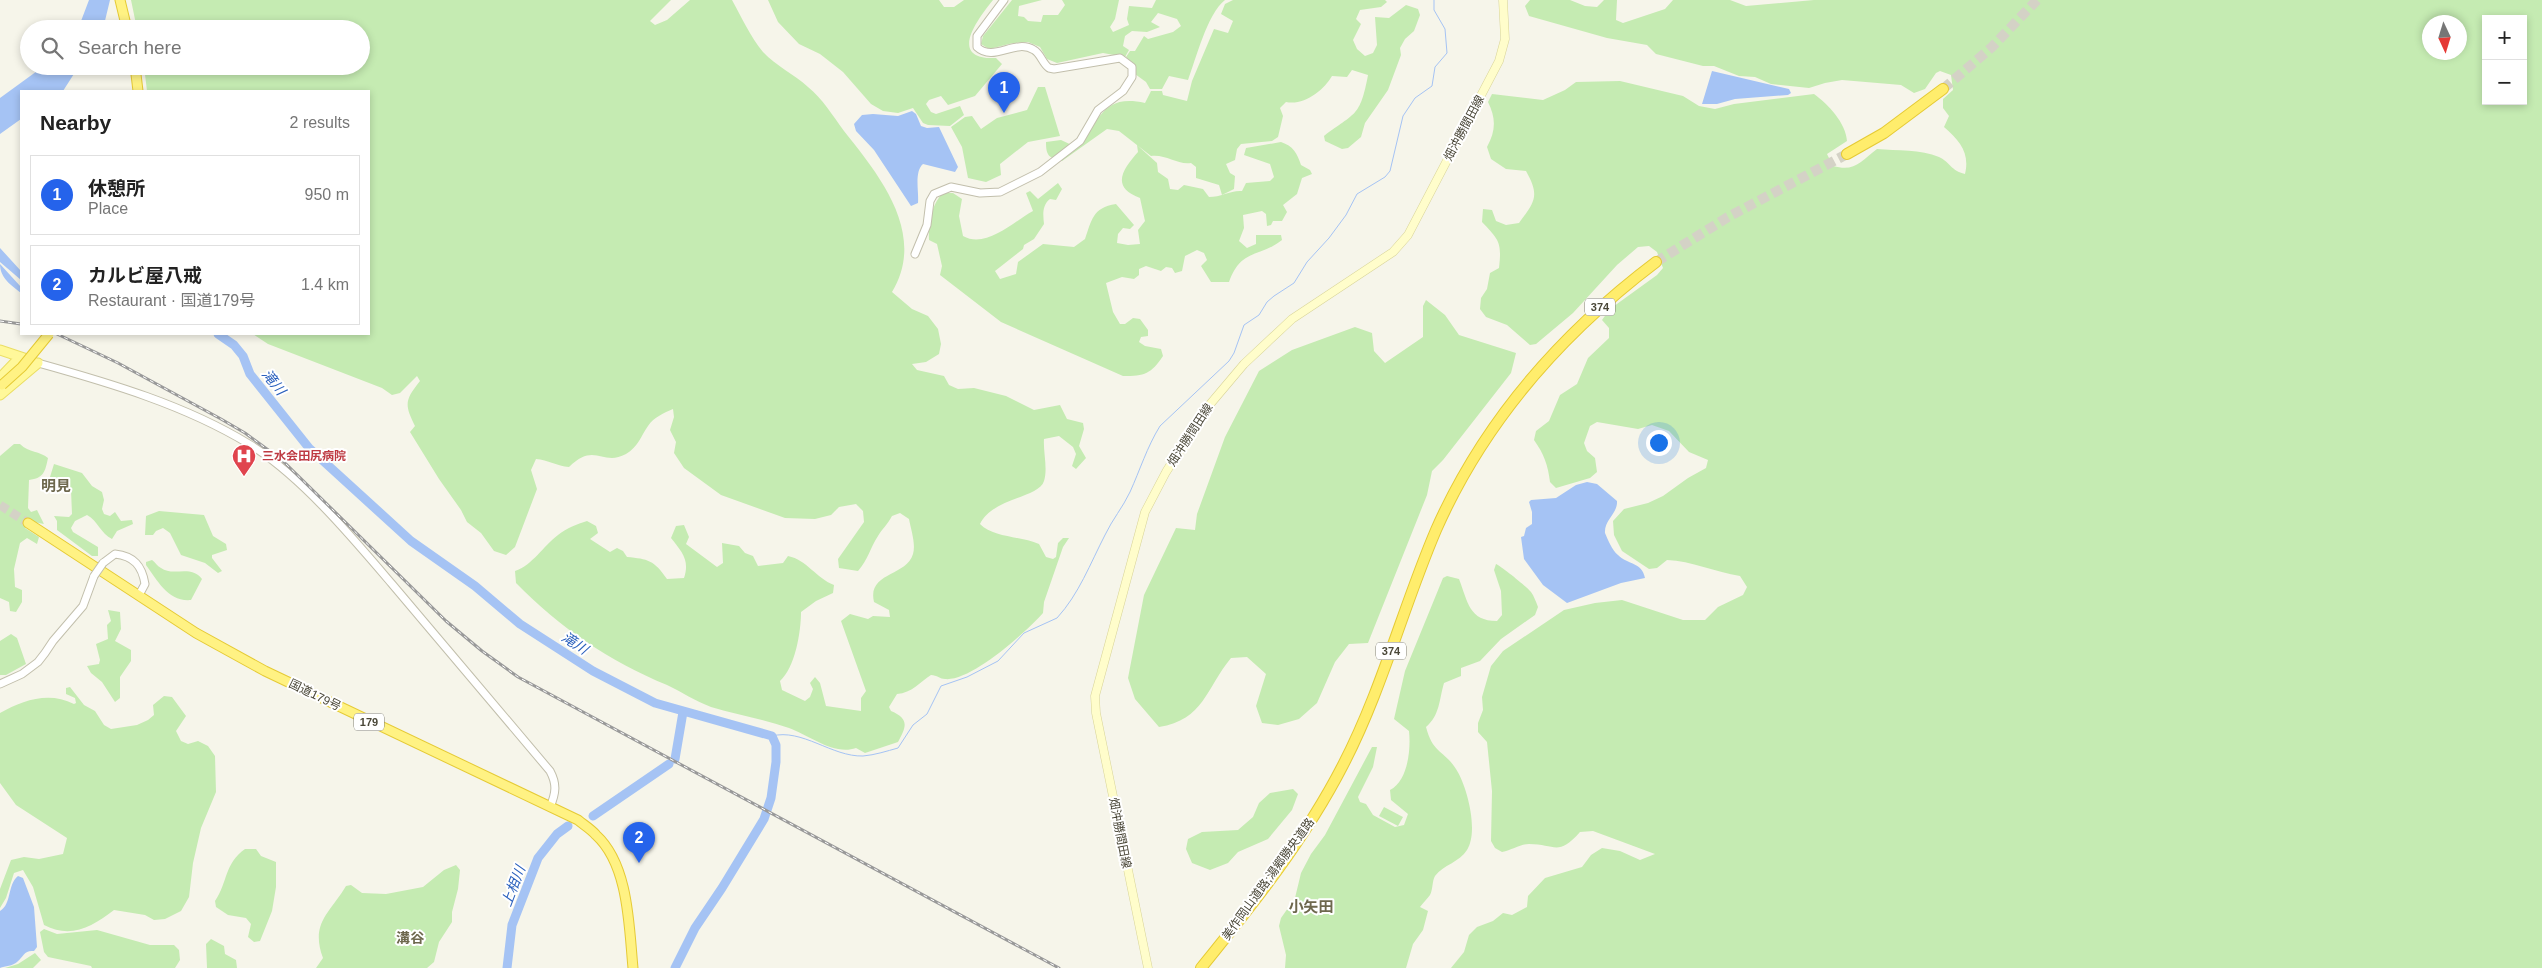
<!DOCTYPE html>
<meta charset="utf-8">
<style>
:root{--surface:#fff;--page:#f2f2f2;--text:#222;--muted:#767676;--line:#e0e0e0;--accent:#2563eb}
body{margin:0;font-family:Helvetica,"Noto Sans JP",sans-serif;background:var(--page);color:var(--text)}
.controls{position:absolute;right:15px;top:15px;display:grid;overflow:hidden;border-radius:0px;box-shadow:0 2px 8px #0003}
.controls button{width:45px;height:45px;display:grid;place-items:center;padding:0;border:0;border-bottom:1px solid var(--line);background:var(--surface);color:var(--text);font:25px sans-serif}
.compass{position:absolute;left:2422px;top:15px;width:45px;height:45px;border-radius:50%;background:var(--surface);box-shadow:0 2px 8px #0003;rotate:176deg}
.you{position:absolute;left:1658px;top:442px;width:18px;height:18px;margin:-12px;border:4px solid #fff;border-radius:50%;background:#1a73e8;box-shadow:0 0 0 8px #1a73e833}
.badge{display:grid;place-items:center;width:32px;height:32px;border-radius:50%;background:var(--accent);color:#fff;font-size:16px;font-weight:700}
.pin{position:absolute;translate:-50% -41px;filter:drop-shadow(0 1px 2px #0008)}
.pin::after{content:'';position:absolute;top:26px;width:18px;height:15px;background:inherit;clip-path:polygon(0 0,100% 0,50% 100%)}
.list{margin:0;padding:0;list-style:none}
h2{display:flex;justify-content:space-between;align-items:center;height:65px;margin:0;padding:0 20px;font-size:21px}
h2 small{font-size:16px;font-weight:400;color:var(--muted)}
.list li{display:grid;grid-template-columns:32px 1fr auto;gap:15px;align-items:center;box-sizing:border-box;height:80px;margin:0 10px 10px;padding:0 10px;border:1px solid var(--line);border-radius:0px}
.list b{display:block;font-size:19px;white-space:nowrap}
.list p{margin:0;font-size:16px;white-space:nowrap;color:var(--muted)}
.list em{font-size:16px;font-style:normal;color:var(--muted)}
.icon{flex:none;width:28px;height:28px;fill:none;stroke:currentColor;stroke-width:2;stroke-linecap:round;stroke-linejoin:round}
.map{position:relative;flex:none;width:2542px;height:968px;overflow:hidden}
.search{position:absolute;background:var(--surface);box-shadow:0 2px 8px #0003;left:20px;top:20px;width:350px;height:55px;display:flex;align-items:center;gap:12px;box-sizing:border-box;padding:0 18px;border-radius:28px;color:var(--muted);font-size:19px}
.panel{position:absolute;background:var(--surface);box-shadow:0 2px 8px #0003;left:20px;top:90px;width:350px;height:245px;border-radius:0px}
.map>svg:first-child{display:block}
.green{fill:#c5ebb2;fill-rule:evenodd}
.water{fill:#a5c3f4}
.lines{fill:none;stroke-linecap:round;stroke-linejoin:round}
.stream{stroke:#a5c3f4;stroke-width:1}
.river{stroke:#a5c3f4;stroke-width:9}
.trunk-tunnel{stroke:#d4d2c6;stroke-width:9;stroke-dasharray:9 4.5;stroke-linecap:butt}
.motorway-tunnel{stroke:#d4d2c6;stroke-width:10;stroke-dasharray:10 5;stroke-linecap:butt}
.tertiary-casing{stroke:#c2bfac;stroke-width:9}
.secondary-casing{stroke:#d8d498;stroke-width:9}
.primary-casing{stroke:#eade64;stroke-width:11}
.trunk-casing{stroke:#e5ca35;stroke-width:11}
.motorway-casing{stroke:#e5ca35;stroke-width:12}
.tertiary{stroke:#fff;stroke-width:7}
.secondary{stroke:#fffdcb;stroke-width:8}
.primary{stroke:#fff89a;stroke-width:9}
.trunk{stroke:#fff283;stroke-width:9}
.motorway{stroke:#ffed6c;stroke-width:10}
.rail-casing{stroke:#999;stroke-width:3}
.rail{stroke:#fff;stroke-width:1;stroke-dasharray:4;stroke-linecap:butt}
.tertiary-bridge-casing{stroke:#c2bfac;stroke-width:9;stroke-linecap:butt}
.trunk-bridge-casing{stroke:#e5ca35;stroke-width:11;stroke-linecap:butt}
.tertiary-bridge{stroke:#fff;stroke-width:7}
.trunk-bridge{stroke:#fff283;stroke-width:9}
.labels{text-anchor:middle;dominant-baseline:central;stroke-width:4;stroke-linejoin:round;paint-order:stroke}
.shield{fill:#fff;stroke:#807e74;stroke-width:1}
.shield-label{font-size:11px;font-weight:bold;fill:#4a4738}
.street-label{font-size:12px;fill:#4a4738;stroke:#fff}
.health-label{font-size:12px;font-weight:bold;fill:#be3a42;stroke:#fff;text-anchor:start}
.water-label{font-size:14px;font-style:italic;fill:#2a60bd;stroke:#fff}
.neighbourhood-label{font-size:14px;font-weight:bold;fill:#6e684e;stroke:#fff}
.quarter-label{font-size:15px;font-weight:bold;fill:#6e684e;stroke:#fff}
</style>
<div class="map">
<svg width="2542" height="968" viewBox="0 0 2542 968">
<rect width="100%" height="100%" fill="#f6f5ea"/>
<path class="green" d="M131,0H671L650,21L655,25L667,20L690,0H732C742,18 750,36 763,52C776,66 794,74 808,87C822,98 833,116 844,131C880,176 927,234 892,292L912,309L928,316L938,329L941,344L939,354L926,362L912,364L917,370L944,376L949,385L958,389L974,388L1006,396L1034,410L1060,405L1067,419L1083,423L1084,429L1079,446L1086,458L1076,469L1072,466L1076,454L1073,447L1059,436L1044,439C1043,452 1048,468 1044,481C1039,498 992,498 980,524C994,538 1021,536 1039,544L1046,557L1053,559L1056,557L1058,543L1063,538H1069L1063,547L1044,602L1043,613C1027,631 971,682 945,679C940,679 937,675 931,675C920,682 912,693 897,694L889,707L891,711C910,719 906,727 898,742L865,753L856,748C834,756 809,735 789,728C763,719 737,715 711,707C695,701 682,692 667,685C609,661 560,628 516,583L515,571C533,565 543,546 558,535C567,528 577,524 587,521L596,526L598,533L590,539L610,552L617,548L623,551L627,557C648,559 654,560 667,579L684,578C690,560 682,552 671,538L676,526L684,525L689,537L686,544L717,567L723,563L722,543L739,546L745,553L753,556L758,566L783,563L788,556C807,560 816,578 834,585L833,593L816,601L801,612C801,632 795,668 780,681L782,690L805,701L810,697L813,689L810,683L815,677L820,683L826,706L861,711V698L866,691L841,621L850,614L868,619L873,616L890,617L889,610L874,602C867,572 906,577 913,554C916,544 911,530 909,519L900,513L892,516C888,524 882,529 878,536C870,548 868,560 858,571L839,568L838,559L864,522L863,511L856,504L839,507L831,515L815,519L785,518L721,495L684,468L674,453L676,442L670,430L674,417L673,409C664,413 654,417 648,426C641,436 638,447 626,454C602,467 595,441 569,467C557,466 548,460 536,459L531,470L537,489L515,547L506,555L494,551L481,533L467,522L461,510L439,479L410,432L415,426C404,404 405,400 420,381L417,376L400,393L392,395L382,388L268,344L253,334H369V91H147L144,66H361V29H137Z
M768,0H939L944,7H954L964,0H993C977,20 947,60 996,58L1002,64L975,96L948,105L941,96L929,100L926,104L931,112L936,114L960,106L964,115L950,126L928,125L923,123L913,108L898,113L883,111L871,104L843,72L820,54L799,44L778,22Z
M1012,0H1042L1019,6L1018,16L1024,17L1028,21L1041,22L1043,15H1058L1065,5L1062,0H1119L1115,19L1110,27L1113,32L1129,25L1127,19L1129,6L1152,8L1156,0H1225C1207,14 1196,59 1188,80L1169,76L1162,89H1150L1146,82L1135,74L1134,66L1126,57L1130,51H1135L1144,36L1148,39L1173,32L1181,26L1177,19L1158,13L1151,22L1160,27L1147,32L1132,31L1125,36L1123,46L1129,50L1125,57L1103,53L1057,63L1047,59L1040,47L1028,42L1013,43L989,49L981,44L983,36Z
M1233,0H1385L1387,2L1381,7L1360,10L1356,19L1361,24L1353,40L1357,49L1365,56L1373,53L1377,45L1375,17L1389,18L1406,5L1418,9L1420,15L1414,31L1405,39L1400,48L1401,55L1388,90L1365,123L1361,137L1348,148L1342,149L1325,141L1324,136C1355,112 1360,118 1368,75L1352,70L1347,77L1332,76C1324,90 1304,106 1286,102L1280,108L1283,116L1278,137L1272,141L1241,144L1237,149L1235,160L1226,164L1230,173L1235,176L1234,189L1222,195L1219,185L1196,178V167L1191,163C1177,165 1166,154 1151,156L1119,131L1107,129L1062,161C1049,158 1046,156 1046,142L1061,140L1076,147C1100,123 1101,93 1145,103L1151,91H1162L1163,95L1187,101L1192,81L1214,29L1228,33L1233,21L1221,14L1225,4Z
M1530,0H1570L1585,6L1597,7L1604,0H1617L1616,20L1623,23L1665,9L1673,0H1730L1746,6L1814,0H2542V968H1451L1464,952L1469,935L1477,927L1493,921L1503,913L1512,915L1527,907L1528,896L1545,878L1582,867L1591,855L1602,848L1620,851L1640,860L1655,854L1593,831L1580,832C1558,857 1555,844 1529,844C1520,844 1512,850 1502,852L1495,848L1491,841L1492,791L1487,742L1478,732V723L1483,710L1482,697L1491,666L1503,651L1564,610L1595,603L1622,600L1683,620H1705L1718,607L1743,595L1747,587L1740,576C1716,572 1691,561 1667,560L1657,568L1649,569L1622,551L1614,535L1613,521L1624,509L1648,503L1663,496L1688,478L1706,468L1708,460L1689,452L1669,431L1652,425L1638,429L1597,422L1590,426L1584,443L1587,451L1595,458L1597,472L1590,478L1556,488L1550,482C1548,465 1544,454 1534,440L1536,431L1549,421L1560,395L1577,384L1588,358L1609,338V328L1602,320L1610,309L1657,275L1663,268L1657,252L1649,246L1638,247L1617,265L1573,313L1536,344L1530,345L1507,325L1486,317L1480,309L1481,298L1487,289L1490,273L1499,268C1502,242 1499,240 1482,222L1483,209L1492,210L1496,221L1506,225L1519,223C1535,201 1540,196 1526,171L1506,169L1491,159L1487,147C1496,131 1496,118 1488,102L1492,94L1543,100L1565,90L1576,82L1620,81L1683,96L1699,106L1715,109L1734,104L1814,94C1828,104 1846,123 1847,141L1827,154L1833,166C1855,172 1860,162 1877,149C1897,151 1921,149 1939,157C1950,162 1951,171 1965,174C1970,153 1960,141 1944,127L1949,116L1943,108V99L1953,90L1951,75L1940,71L1936,73L1925,89L1914,93L1901,85L1842,80L1825,83L1809,88L1771,84L1755,77L1739,76L1714,66H1703L1656,54L1647,45L1607,38L1529,16L1525,6ZM2486,19H2523V101H2486ZM2430,22H2460V52H2430Z
M1038,87H1045L1060,136L1028,142L1000,164L1001,175L986,182L968,178L962,147L951,127L965,117L972,116L981,129L997,118L1027,110Z
M1281,142C1293,146 1297,153 1301,165L1310,170L1312,174L1302,178L1297,194L1283,205L1287,212L1282,221H1273L1271,225L1267,226L1266,214L1262,211L1243,215L1244,228L1239,241L1247,248L1256,244V235H1281L1282,240C1260,258 1241,248 1229,282H1211L1201,266L1207,260L1204,253L1197,250L1185,256L1182,271L1175,273L1172,268L1166,267L1161,271L1146,266L1139,269V275L1134,279L1122,277L1106,283L1113,312L1120,324H1125L1133,318L1140,319L1148,330V336L1141,337L1139,342L1145,346L1161,349L1163,356C1151,374 1145,376 1123,376L1001,322L940,275L942,266L937,244L929,240C928,224 932,203 943,193H953L962,199L959,216L963,236C986,249 1013,222 1033,211L1026,193L1030,191L1038,199L1058,183L1062,189L1056,200L1050,199C1042,205 1043,215 1044,224L1034,239L1024,245L1023,249L995,271L1000,279L1016,274L1018,262L1043,244L1074,247L1085,239C1092,220 1092,208 1116,204L1134,225L1130,229L1123,228L1118,234L1117,243L1128,245L1140,244L1138,230L1145,221L1140,198C1110,187 1123,169 1138,152L1137,145L1157,163L1158,172L1168,179L1170,189L1178,190L1184,185L1203,189L1209,197C1221,197 1231,190 1242,191L1246,183L1270,181L1274,177L1270,164L1244,155L1246,148Z
M1426,300L1445,315L1459,335L1516,353L1511,373L1443,460L1432,471L1427,495L1368,643L1349,644L1335,662L1317,703L1299,719L1278,725L1262,723L1256,706L1266,674L1247,657L1231,658C1206,688 1204,720 1159,727L1135,699L1128,678L1144,595L1176,528L1195,530L1197,514L1225,437L1259,371L1292,350L1355,327L1372,333L1374,351L1385,363L1423,337V306Z
M14,444H20C29,453 40,451 48,458C45,472 44,478 29,480L28,508L31,512L37,510L44,524L29,521L25,528L39,537L37,544L27,538L20,543L14,569L15,587L22,590V602L16,612L10,611L9,602L0,598V456Z
M54,464L82,473L92,486L102,492L104,500L102,509L104,514L110,516L115,512L121,521L132,520L133,524L117,531L112,539C101,534 98,521 87,515L75,521L71,528L73,532L98,547V556H92L57,530V521L54,516L69,517L72,514L71,490L65,487H56L54,490L50,488V477Z
M159,511L204,515L213,536L226,544L227,550L212,555V558L222,571L218,573L205,563L181,555L170,533L163,528L156,531L153,535H145L146,516Z
M152,560C155,562 157,566 161,568C173,577 191,564 202,579L191,600C168,602 158,581 146,565V562Z
M1496,564C1502,567 1526,586 1531,592C1534,596 1536,602 1538,607L1535,615L1501,639L1480,661L1461,668V676L1444,683C1439,700 1440,715 1426,727C1433,754 1444,750 1456,769C1467,786 1479,831 1467,850C1460,862 1443,865 1435,876C1432,881 1433,889 1430,895C1427,899 1423,903 1420,907L1428,911L1423,930L1413,944L1406,968H1285L1286,955L1279,926L1281,918L1295,898L1301,873L1311,854L1325,835L1372,747H1377L1373,767L1358,797L1360,802L1366,804L1373,815L1395,827L1404,825L1408,814L1391,800L1390,790C1408,781 1411,749 1409,731L1394,719L1405,671L1443,578L1447,576L1459,579C1468,602 1469,621 1497,621L1502,615L1501,591L1494,570Z
M108,610L120,612L121,629L115,641L131,650V661L120,677V698L115,702L102,682L91,673L87,666L99,664L100,660L96,644L108,639L107,625L111,621Z
M11,634L17,638L26,664L6,675H0V641Z
M70,687L84,705L95,711L104,725L111,729L137,725L148,720L154,715L153,705L164,696L172,697L186,716L176,731L181,741L188,744L198,741L208,746L215,756L216,792L201,828L193,863L189,897L181,911L165,919L154,920L145,915L114,910C92,927 71,939 44,925L33,887L23,870L14,873L6,898L0,908V889L11,860L24,857L39,859L63,854L67,838L16,805L0,783V713C23,700 49,691 74,704L76,703L75,698L66,694V688Z
M1293,789L1298,794L1292,810L1268,839L1238,852L1228,863L1210,870L1192,863L1186,849L1188,839L1202,832L1238,830L1253,817L1259,803L1270,793Z
M1384,807L1403,817L1398,826L1379,816Z
M245,849H256L261,856L276,862V887L272,911L260,941L254,942L248,937L251,924L246,918L228,915L216,907L215,901C228,882 224,864 245,849Z
M456,865L460,870L458,889L452,912V922L439,942L434,962L427,968H316L323,958C310,923 330,913 346,886L351,885L362,893L386,894L423,887L444,870Z
M44,929L57,934L97,930L150,945H174L179,950L180,960L175,968H92L91,966L48,957L44,952L40,932Z
M211,939L224,946L225,954L236,960L237,968H207L206,944Z
M35,953L41,960L33,968H5L18,964Z"/>
<path class="water" d="M89,0H110L103,29H78Z
M44,66H79L63,91H21V119L0,134V98Z
M1712,71L1789,89L1791,93L1788,95L1735,99L1717,104H1702Z
M912,111L916,114L921,126L927,128L939,127L958,167L955,172L923,164C914,172 919,191 918,203L911,206L874,150L856,131L854,124L862,115L873,114L898,116Z
M0,248L21,271V280L0,262Z
M0,264L21,287V293C11,285 0,278 0,264Z
M1587,482L1597,484L1617,501C1618,513 1604,520 1605,533C1608,540 1612,550 1618,555C1628,565 1642,562 1645,578L1621,583L1567,603L1543,585L1524,559L1521,537L1524,536L1526,528L1532,524V512L1529,502L1531,500L1556,498L1576,485Z
M18,876L23,878L34,907L37,947L34,951C24,950 24,956 17,962C13,966 5,966 0,968V911C12,904 7,885 18,876Z"/>
<g class="lines">
<path class="stream" d="M772,736C802,728 832,757 863,756C875,755 887,751 898,748L913,725L927,714L941,686L967,677L998,661L1024,633L1057,618C1079,594 1090,564 1105,535C1112,520 1123,507 1130,492C1140,470 1147,447 1160,426L1229,361L1234,353L1244,325L1259,315L1267,302L1274,296L1294,283L1307,262L1329,238L1346,215L1357,194L1385,177L1390,171L1403,116L1415,98L1432,86L1435,67L1447,53L1445,29L1434,10V0"/>
<path class="river" d="M218,334L234,345L243,356L250,374L309,448L411,541L475,586L520,624L593,671L655,703L772,736L776,745V762L771,798L764,819L722,888L695,928L675,968
M675,759L683,712
M593,816L669,764
M507,968L512,925L538,858L557,834L568,826"/>
<path class="trunk-tunnel" d="M0,505L28,523"/>
<path class="motorway-tunnel" d="M1943,89L1992,47L2037,0
M1656,262L1728,217L1847,154"/>
<g class="tertiary-casing">
<path id="tertiary" d="M915,254L927,225L930,201L934,194L951,187L980,193L1000,192L1040,172L1080,141L1098,110L1123,91L1132,77V67L1120,58L1054,69L1049,68C1042,63 1041,54 1034,50C1015,38 994,63 977,47V36L1004,0
M38,363C110,383 185,405 249,444C301,476 352,537 392,584C445,646 497,709 550,771C557,784 556,793 550,807
M103,563L115,554C134,556 142,566 145,584L139,595
M0,684L22,674L38,662L45,653L53,641L83,606L94,576"/>
</g>
<g class="secondary-casing">
<path id="secondary" d="M1148,968L1096,713L1095,696L1145,512L1166,472L1206,409L1244,364L1292,319L1393,252L1408,235L1499,61L1505,39L1503,0"/>
</g>
<g class="primary-casing">
<path id="primary" d="M0,350L33,361
M0,378L19,358
M0,395L38,363"/>
</g>
<g class="trunk-casing">
<path id="trunk" d="M120,0L127,29
M135,66L138,91
M28,523L196,633L265,671L578,820C584,825 591,829 596,835C629,865 629,927 633,968"/>
</g>
<g class="motorway-casing">
<path id="motorway" d="M1847,154L1884,133L1943,89
M1201,968C1253,904 1305,839 1343,765C1382,690 1403,607 1436,530C1484,421 1562,333 1656,262"/>
</g>
<use href="#tertiary" class="tertiary"/>
<use href="#secondary" class="secondary"/>
<use href="#primary" class="primary"/>
<use href="#trunk" class="trunk"/>
<use href="#motorway" class="motorway"/>
<g class="rail-casing">
<path id="rail" d="M0,321L21,324
M57,334L118,363L221,419L245,433L282,460L446,621L482,651L518,677L1059,968"/>
</g>
<use href="#rail" class="rail"/>
<g class="tertiary-bridge-casing">
<path id="tertiary-bridge" d="M94,576L103,563"/>
</g>
<g class="trunk-bridge-casing">
<path id="trunk-bridge" d="M2,385L22,367L49,334"/>
</g>
<use href="#tertiary-bridge" class="tertiary-bridge"/>
<use href="#trunk-bridge" class="trunk-bridge"/>
</g>
<defs>
<g id="hospital-pin" transform="scale(1.25)"><path d="M0 17L-7.5 6A9.5 9.5 0 1 1 7.5 6Z" fill="#e0444e" stroke="#fff"/><path d="M-5-5h3v3.5h4V-5h3V5h-3V1.5h-4V5h-3Z" fill="#fff"/></g>
</defs>
<g fill-rule="evenodd">
<use href="#hospital-pin" x="244" y="456"/>
</g>
<g class="labels">
<g class="shield">
<rect x="1585" y="298.5" width="30" height="17" rx="4"/>
<rect x="1376" y="642.5" width="30" height="17" rx="4"/>
<rect x="354" y="713.5" width="30" height="17" rx="4"/>
</g>
<g class="shield-label">
<text x="1600" y="307">374</text>
<text x="1391" y="651">374</text>
<text x="369" y="722">179</text>
</g>
<g class="street-label">
<text transform="translate(1464 128) rotate(-62)">畑沖勝間田線</text>
<text transform="translate(1190 435) rotate(-57)">畑沖勝間田線</text>
<text transform="translate(315 695) rotate(26)">国道179号</text>
<text transform="translate(1120 833) rotate(79)">畑沖勝間田線</text>
<text transform="translate(1268 879) rotate(-54)">美作岡山道路;湯郷勝央道路</text>
</g>
<g class="health-label">
<text x="262" y="456">三水会田尻病院</text>
</g>
<g class="water-label">
<text transform="translate(274 382) rotate(51)">滝川</text>
<text transform="translate(575 643) rotate(33)">滝川</text>
<text transform="translate(513 886) rotate(-69)">上相川</text>
</g>
<g class="neighbourhood-label">
<text x="410" y="938">溝谷</text>
</g>
<g class="quarter-label">
<text x="56" y="485">明見</text>
<text x="1311" y="906">小矢田</text>
</g>
</g>
</svg>
<div class="controls">
<button>+</button>
<button>−</button>
</div>
<svg class="compass" viewBox="-18 -18 36 36"><path d="M0-13l5 13h-10z" fill="#e53935"/><path d="M0 13l5-13h-10z" fill="#767676"/></svg>
<div class="you"></div>
<div class="pin badge" style="left:1004px;top:113px">1</div>
<div class="pin badge" style="left:639px;top:863px">2</div>
<div class="search"><svg class="icon" aria-label="search" viewBox="0 0 24 24"><circle cx="10" cy="10" r="6"/><path d="M15 15l6 6"/></svg>Search here</div>
<section class="panel">
<h2>Nearby<small>2 results</small></h2>
<ul class="list">
<li><span class="badge">1</span><div><b>休憩所</b><p>Place</p></div><em>950 m</em></li>
<li><span class="badge">2</span><div><b>カルビ屋八戒</b><p>Restaurant · 国道179号</p></div><em>1.4 km</em></li>
</ul>
</section>
</div>
